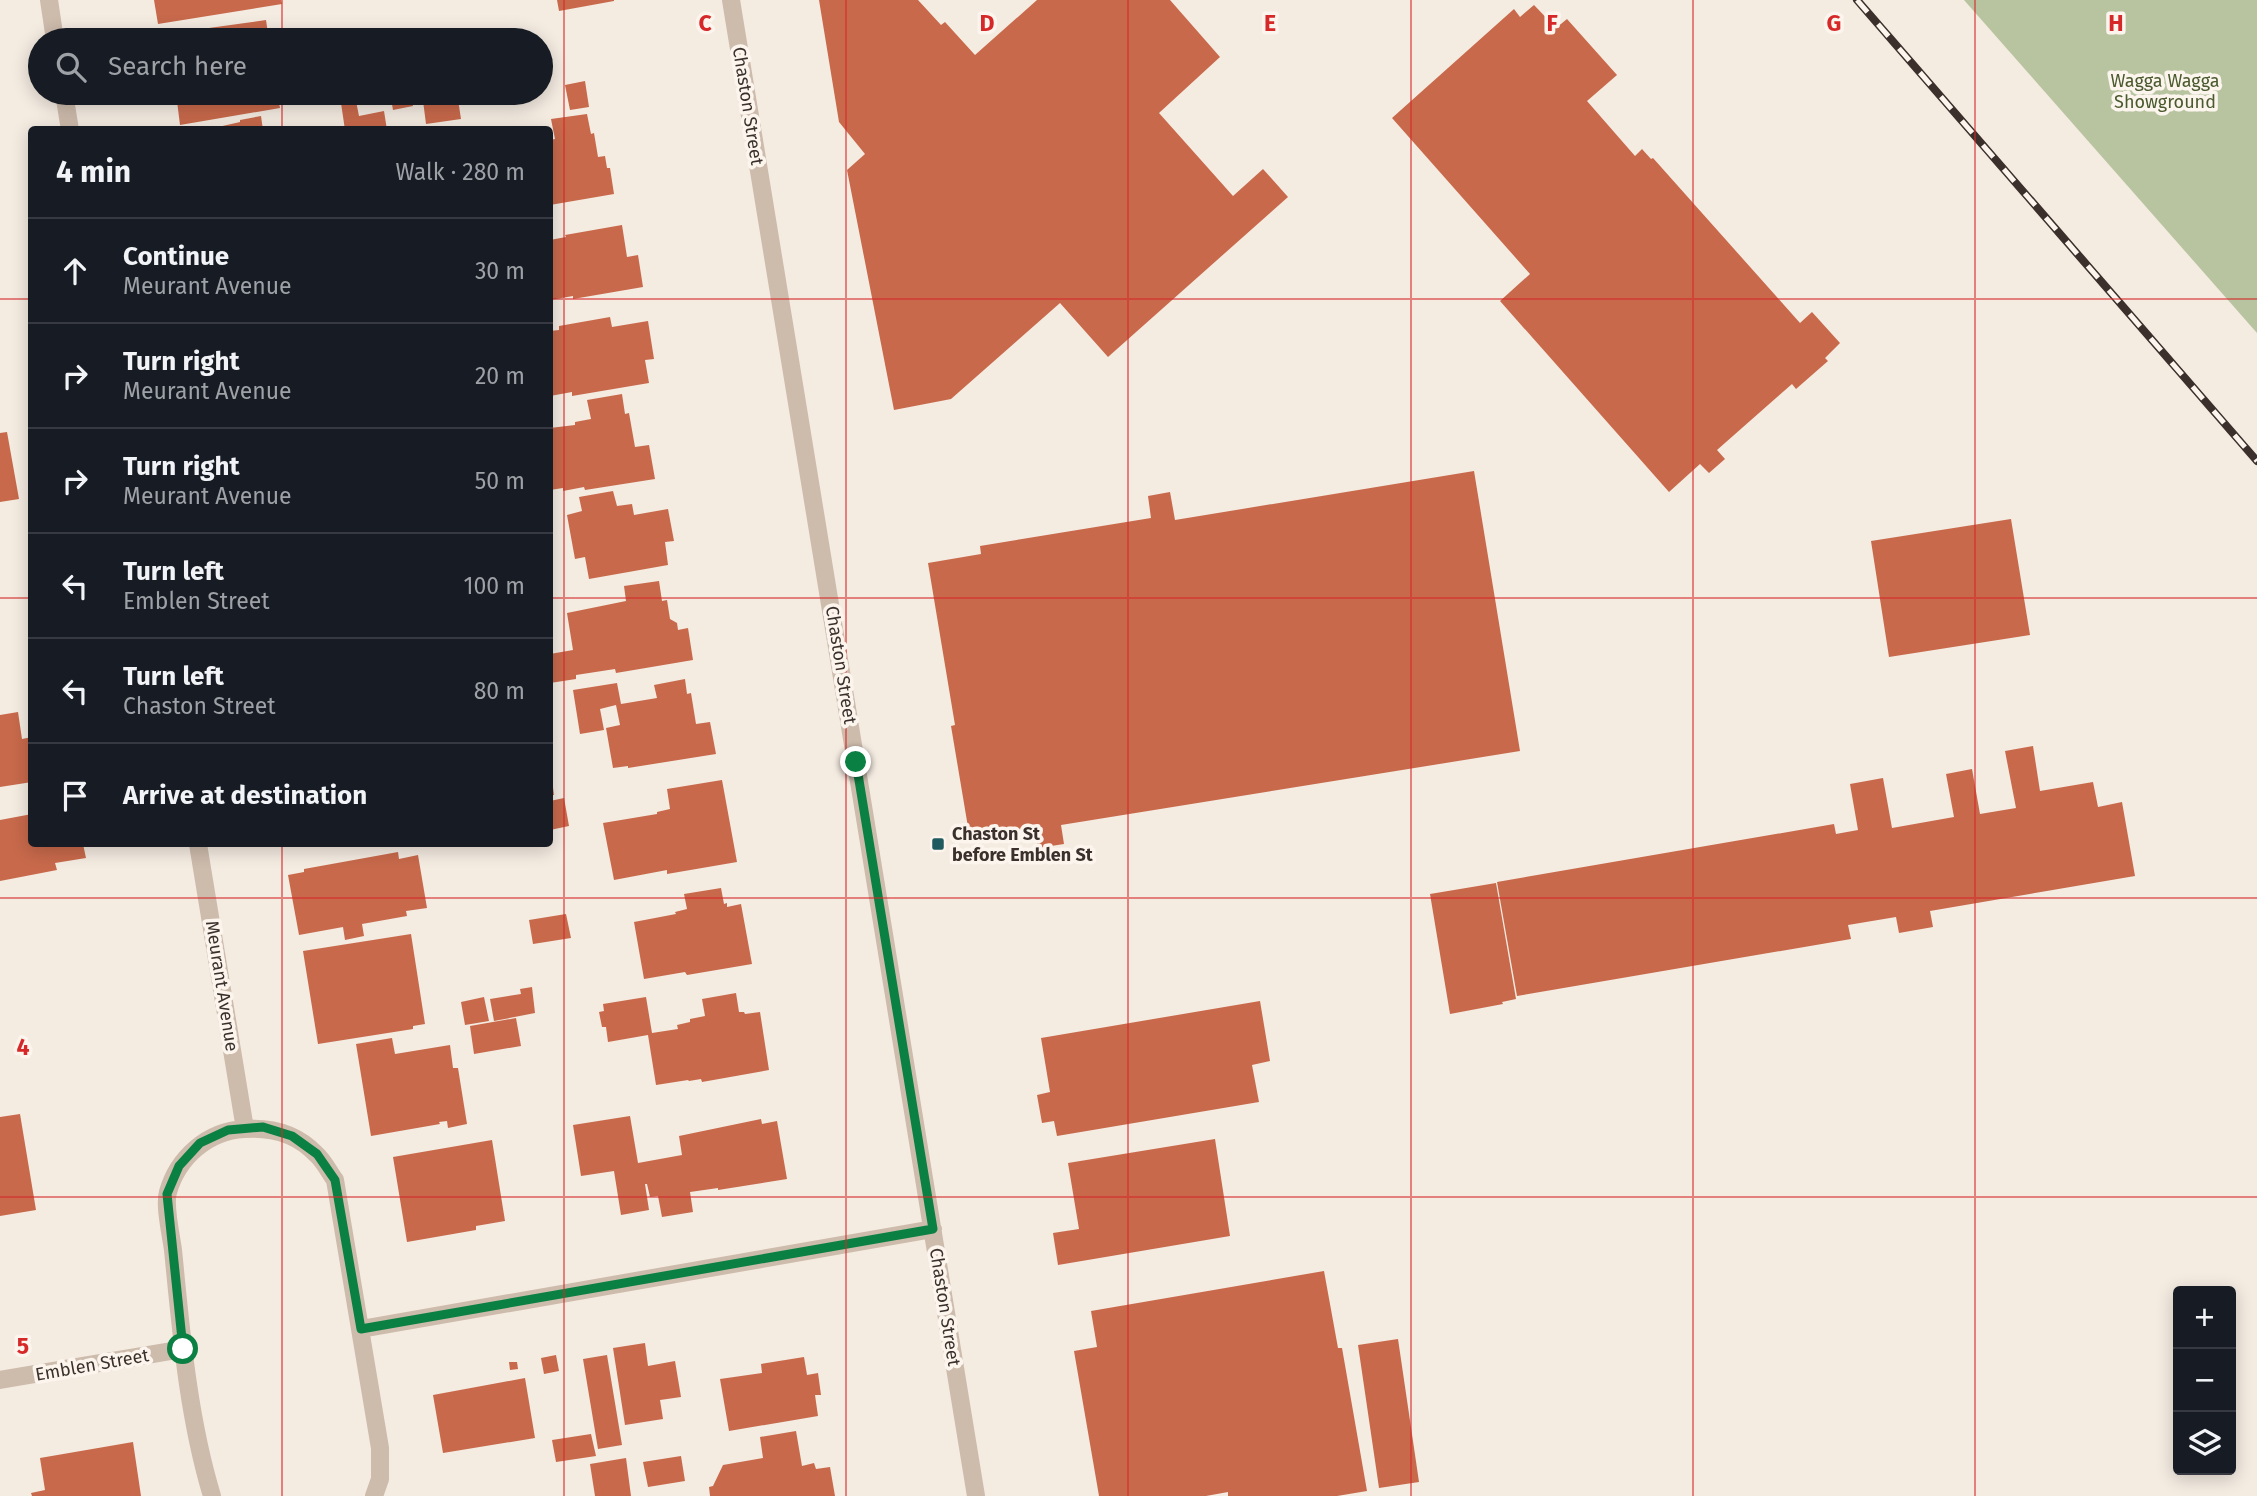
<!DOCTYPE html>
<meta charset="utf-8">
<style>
:root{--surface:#171b24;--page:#20242c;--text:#f1f3f6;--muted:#9ea1a6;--line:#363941}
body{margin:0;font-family:"Fira Sans",sans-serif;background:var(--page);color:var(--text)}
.controls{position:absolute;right:21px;bottom:21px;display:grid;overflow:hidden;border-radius:7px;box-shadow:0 4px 18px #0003}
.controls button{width:63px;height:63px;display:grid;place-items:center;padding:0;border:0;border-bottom:2px solid var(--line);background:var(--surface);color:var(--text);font:35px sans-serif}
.stop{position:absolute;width:21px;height:21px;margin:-16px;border:5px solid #0b8043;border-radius:50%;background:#fff}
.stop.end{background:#0b8043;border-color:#fff;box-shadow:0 2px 7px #0008}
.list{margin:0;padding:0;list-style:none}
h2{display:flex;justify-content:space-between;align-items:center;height:91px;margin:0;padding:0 28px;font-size:30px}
h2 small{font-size:23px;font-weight:400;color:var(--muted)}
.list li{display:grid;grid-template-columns:46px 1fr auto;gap:21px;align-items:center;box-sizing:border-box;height:105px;padding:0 28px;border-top:2px solid var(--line)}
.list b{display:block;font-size:26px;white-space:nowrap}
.list p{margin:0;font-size:23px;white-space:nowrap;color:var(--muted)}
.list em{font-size:23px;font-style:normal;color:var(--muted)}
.icon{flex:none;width:38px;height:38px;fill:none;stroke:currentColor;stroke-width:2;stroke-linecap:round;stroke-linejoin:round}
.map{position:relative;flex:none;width:2257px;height:1496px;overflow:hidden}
.search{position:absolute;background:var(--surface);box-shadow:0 4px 18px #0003;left:28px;top:28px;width:525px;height:77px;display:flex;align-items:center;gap:18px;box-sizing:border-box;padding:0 24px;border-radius:38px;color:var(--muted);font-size:26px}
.panel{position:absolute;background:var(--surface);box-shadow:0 4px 18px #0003;left:28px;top:126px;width:525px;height:721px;border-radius:7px}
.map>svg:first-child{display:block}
.green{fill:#b8c4a0}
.building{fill:#c8694b}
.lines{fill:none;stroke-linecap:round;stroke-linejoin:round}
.street{stroke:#cdbbac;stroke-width:18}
.rail-casing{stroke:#3b302b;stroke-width:8}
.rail{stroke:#fbf5ee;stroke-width:5;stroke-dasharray:16;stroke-linecap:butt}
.route{stroke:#0b8043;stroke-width:9}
.grid{fill:none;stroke:#d62828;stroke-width:2;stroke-opacity:0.55}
.poi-dot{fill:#1f5a5e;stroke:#fbf5ee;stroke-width:2.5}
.labels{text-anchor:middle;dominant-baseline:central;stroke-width:7;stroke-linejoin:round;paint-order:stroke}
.park-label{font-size:18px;fill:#4a5a2e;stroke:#fbf5ee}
.street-label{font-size:18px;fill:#3b302b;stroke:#fbf5ee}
.poi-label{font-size:18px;font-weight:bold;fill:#3b302b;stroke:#fbf5ee;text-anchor:start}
.grid-label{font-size:23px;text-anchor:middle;font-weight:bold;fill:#d62828;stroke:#fbf5ee;stroke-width:7;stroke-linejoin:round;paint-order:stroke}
</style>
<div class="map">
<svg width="2257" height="1496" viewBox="0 0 2257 1496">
<rect width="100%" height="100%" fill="#f4ebe1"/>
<path class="green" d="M1964,0H2257V333Z"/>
<path class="building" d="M154,0H281L282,4L158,24Z
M557,0H614V1L559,11Z
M819,0H918L941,25L945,22L975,55L1037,0H1170L1220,57L1159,113L1233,196L1263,169L1288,197L1108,357L1060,303L951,399L894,410L847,170L865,154L839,122Z
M1534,5L1556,28L1567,19L1617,75L1587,101L1635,156L1642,149L1651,159L1653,158L1800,323L1812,312L1840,343L1825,358L1828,361L1796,389L1792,384L1717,450L1725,459L1709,473L1700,464L1669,492L1500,301L1530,274L1392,118L1514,9L1520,17Z
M266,20L269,40H156V38L187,33V31Z
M585,81L589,107L570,110L565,85Z
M176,93H277L280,108L180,125Z
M362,93H381V94L363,97Z
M390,93H411L413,106L393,110Z
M422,93H457L461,119L426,124Z
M356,101L359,116L384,111L387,130H345L341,103Z
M587,114L591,134L594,133L598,157L605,156L607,168H610L614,194L550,205V140L555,139L551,119Z
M261,116L263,130H205L240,122V120Z
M622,225L627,257L638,255L643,287L573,299V296L550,300V240L566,237L565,235Z
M610,317L612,327L648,321L654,359L645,360L649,383L572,396V392L550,396V331L559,330V326Z
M622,394L625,414L629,413L635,447L649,445L655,479L585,490L584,487L563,491V488L550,490V428L575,425V422L591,419L587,400Z
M7,432L19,499L0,502V433Z
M1474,471L1520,751L1061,825L1064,844L1038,848L1035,828L970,839L951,726L955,725L928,563L981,554L980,546L1151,518L1148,496L1170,492L1175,520Z
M613,491L617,506L632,504L634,515L668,509L674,541L665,542L668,565L589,579L585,557L575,559L567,515L582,511L579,497Z
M2011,519L2030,635L1889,657L1871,541Z
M659,581L662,601L667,600L670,619L677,623L678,630L688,628L693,660L616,673L615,669L576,675V679L550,683V654L573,650L567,613L626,601L624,586Z
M685,679L687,694L691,693L696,724L710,722L716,754L628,768V766L613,768L606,728L620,725L616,705L600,709L604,730L580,734L573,690L617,683L621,704L657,698L654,685Z
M18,712L22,739L32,737V782L0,787V715Z
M2033,746L2040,791L2093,782L2098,807L2122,802L2135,876L1930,911L1933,927L1899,933L1896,917L1848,925L1851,939L1517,996L1497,882L1834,824L1836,834L1858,830L1850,784L1883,778L1892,828L1954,817L1946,774L1972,769L1980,814L2016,808L2005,751Z
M551,773L554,795H550V774Z
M722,780L737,862L667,874V870L614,880L603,823L657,814V812L670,809L667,789Z
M564,798L569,826L550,830V801Z
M32,814V844H83L86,858L55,863L57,870L0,881V820Z
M398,852L399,859L418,855L427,908L406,911L407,916L362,924L364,936L345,940L343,927L299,935L288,875L304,872V869Z
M1496,883L1516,999L1502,1002L1503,1004L1450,1014L1430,894Z
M721,888L724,904L727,903V907L741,904L752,964L687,975L685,972L644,979L634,922L676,914L675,912L687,909L684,894Z
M566,914L571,938L533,944L529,920Z
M411,934L425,1024L413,1026V1029L318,1044L303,951Z
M532,987L535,1013L494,1021L490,999L521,994L520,989Z
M736,993L739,1012H744L745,1014L760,1012L769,1070L702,1082L701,1079L689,1081L688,1080L656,1085L648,1035L608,1042L606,1027H602L599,1012L604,1011L603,1004L646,997L652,1033L678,1029L677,1025L690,1022V1019L705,1016L702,999Z
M484,997L489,1021L465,1025L461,1002Z
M1260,1001L1270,1061L1252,1065L1259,1102L1057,1136L1054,1121L1042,1123L1037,1095L1050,1092L1041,1038Z
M516,1018L521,1046L474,1054L470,1026Z
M392,1038L395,1054L450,1045L453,1068H458L467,1124L448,1128L447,1121L439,1122L440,1124L371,1136L356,1044Z
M20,1114L36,1210L0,1216V1117Z
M630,1116L638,1163L682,1155L679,1136L761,1119L762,1124L777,1121L787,1179L718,1190V1188L690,1192L693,1212L662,1217L658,1196L650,1197L647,1184H645L649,1210L621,1215L614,1171L581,1176L573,1125Z
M1215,1139L1230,1236L1058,1265L1053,1233L1079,1229L1068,1163Z
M492,1140L505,1221L476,1226V1230L407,1242L393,1157Z
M1324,1271L1338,1348H1342L1367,1491L1337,1496H1228V1492L1206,1496H1099L1074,1351L1097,1347L1091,1311Z
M1398,1339L1419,1482L1379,1488L1358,1345Z
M645,1343L648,1366L675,1361L681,1397L660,1400L663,1419L625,1425L613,1348Z
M556,1355L559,1371L544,1374L541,1358Z
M607,1355L622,1445L598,1449L583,1359Z
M804,1357L807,1375L818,1373L821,1395H815L818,1416L729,1431L720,1379L762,1373L761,1364Z
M509,1362H517L518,1369L510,1370Z
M525,1378L535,1438L443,1453L433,1395Z
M796,1431L802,1466L814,1463L816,1469L830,1467L835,1496H710L709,1487L713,1486L723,1465L763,1458L760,1437Z
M591,1434L596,1456L556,1462L552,1440Z
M133,1442L141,1496H32L31,1493L45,1490L40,1458Z
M681,1456L685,1481L648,1487L643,1462Z
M626,1458L631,1496H595L590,1464Z"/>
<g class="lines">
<path class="street" d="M49,0L55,40
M731,0L976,1496
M64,93L70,130
M198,844L245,1129
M361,1329L933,1229
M0,1380L183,1349
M212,1496C188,1417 181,1331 173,1250C171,1235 164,1205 168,1192C178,1157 208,1131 244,1129C271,1127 297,1134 316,1154C324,1161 329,1172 335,1180L380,1448V1479L374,1496"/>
<g class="rail-casing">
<path id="rail" d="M1857,0L2257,461"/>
</g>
<use href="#rail" class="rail"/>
</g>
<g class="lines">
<path class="route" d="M183,1349L167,1194L179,1166L200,1143L228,1130L263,1127L292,1136L317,1154L335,1180L361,1329L933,1229L856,762"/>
</g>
<path class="grid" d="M282,0V40M564,0V1496M846,0V1496M1128,0V1496M1411,0V1496M1693,0V1496M1975,0V1496M282,93V130M0,299H32M550,299H2257M0,598H32M550,598H2257M282,844V1496M0,898H2257M0,1197H2257"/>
<rect class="poi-dot" x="931" y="837" width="14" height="14" rx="3.5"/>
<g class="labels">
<g class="park-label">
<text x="2165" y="81">Wagga Wagga<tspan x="2165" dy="21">Showground</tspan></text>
</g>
<g class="street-label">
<text transform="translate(748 106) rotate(81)">Chaston Street</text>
<text transform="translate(841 665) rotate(81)">Chaston Street</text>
<text transform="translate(222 986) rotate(81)">Meurant Avenue</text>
<text transform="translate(945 1307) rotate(81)">Chaston Street</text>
<text transform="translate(92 1365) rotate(-10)">Emblen Street</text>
</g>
<g class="poi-label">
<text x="952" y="834">Chaston St<tspan x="952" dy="21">before Emblen St</tspan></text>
</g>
</g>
<g class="grid-label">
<text x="705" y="31">C</text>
<text x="987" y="31">D</text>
<text x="1270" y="31">E</text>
<text x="1552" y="31">F</text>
<text x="1834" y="31">G</text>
<text x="2116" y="31">H</text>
<text x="23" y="1055">4</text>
<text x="23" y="1354">5</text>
</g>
</svg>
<div class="controls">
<button>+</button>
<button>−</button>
<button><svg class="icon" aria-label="layers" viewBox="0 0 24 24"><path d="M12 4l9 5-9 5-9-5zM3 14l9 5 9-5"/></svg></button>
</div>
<div class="stop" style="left:183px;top:1349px"></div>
<div class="stop end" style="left:856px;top:762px"></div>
<div class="search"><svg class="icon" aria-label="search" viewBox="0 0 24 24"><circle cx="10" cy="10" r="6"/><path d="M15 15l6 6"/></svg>Search here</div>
<section class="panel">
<h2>4 min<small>Walk · 280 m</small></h2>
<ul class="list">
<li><svg class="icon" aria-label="ahead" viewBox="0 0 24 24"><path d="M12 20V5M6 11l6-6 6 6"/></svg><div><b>Continue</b><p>Meurant Avenue</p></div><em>30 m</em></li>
<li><svg class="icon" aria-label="right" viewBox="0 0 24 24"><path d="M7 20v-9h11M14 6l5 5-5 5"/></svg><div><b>Turn right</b><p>Meurant Avenue</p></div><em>20 m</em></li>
<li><svg class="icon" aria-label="right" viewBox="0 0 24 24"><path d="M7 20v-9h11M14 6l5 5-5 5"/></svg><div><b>Turn right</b><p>Meurant Avenue</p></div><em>50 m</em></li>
<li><svg class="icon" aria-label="left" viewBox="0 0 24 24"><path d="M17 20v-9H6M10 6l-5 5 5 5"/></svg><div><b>Turn left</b><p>Emblen Street</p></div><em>100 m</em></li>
<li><svg class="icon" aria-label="left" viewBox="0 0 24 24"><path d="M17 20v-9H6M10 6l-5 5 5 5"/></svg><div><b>Turn left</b><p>Chaston Street</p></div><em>80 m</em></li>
<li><svg class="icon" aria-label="arrive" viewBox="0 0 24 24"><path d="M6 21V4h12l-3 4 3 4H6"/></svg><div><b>Arrive at destination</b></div></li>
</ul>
</section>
</div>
